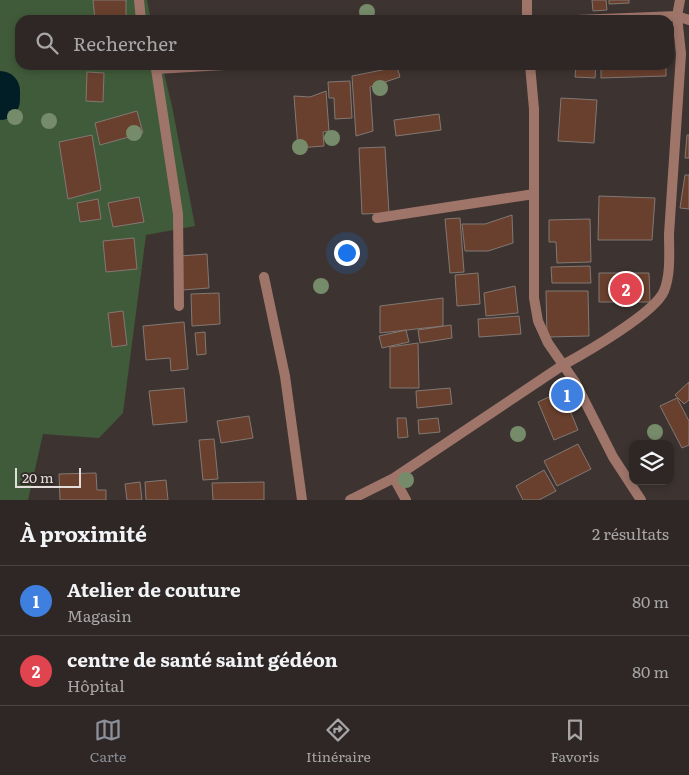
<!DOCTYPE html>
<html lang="fr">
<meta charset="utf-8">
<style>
:root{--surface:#2e2725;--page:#362f2d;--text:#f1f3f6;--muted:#a7a5a7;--line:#494442;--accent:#8c9099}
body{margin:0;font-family:Literata,serif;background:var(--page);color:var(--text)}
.controls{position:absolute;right:15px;bottom:15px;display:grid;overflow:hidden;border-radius:10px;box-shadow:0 2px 8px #0003}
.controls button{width:45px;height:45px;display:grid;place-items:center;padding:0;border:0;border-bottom:1px solid var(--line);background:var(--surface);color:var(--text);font:25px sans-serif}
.scale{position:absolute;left:15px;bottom:12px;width:66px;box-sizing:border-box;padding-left:5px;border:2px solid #e2ddda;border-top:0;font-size:14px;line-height:18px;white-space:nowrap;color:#e2ddda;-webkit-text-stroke:4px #332a27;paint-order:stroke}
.you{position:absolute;left:346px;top:252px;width:18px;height:18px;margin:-12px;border:4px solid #fff;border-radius:50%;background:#1a73e8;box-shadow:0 0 0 8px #1a73e833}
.badge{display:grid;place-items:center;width:32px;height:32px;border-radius:50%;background:var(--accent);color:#fff;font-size:16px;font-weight:700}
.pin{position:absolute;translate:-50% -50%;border:2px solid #fff;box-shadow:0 1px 5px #0006}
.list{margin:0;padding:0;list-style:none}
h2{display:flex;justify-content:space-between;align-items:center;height:65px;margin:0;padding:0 20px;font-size:21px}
h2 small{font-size:16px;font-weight:400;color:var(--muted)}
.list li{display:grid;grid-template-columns:32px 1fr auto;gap:15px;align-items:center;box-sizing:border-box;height:70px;padding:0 20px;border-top:1px solid var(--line)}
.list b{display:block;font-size:19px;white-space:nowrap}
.list p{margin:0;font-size:16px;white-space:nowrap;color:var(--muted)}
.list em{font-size:16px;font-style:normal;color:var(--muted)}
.icon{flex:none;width:28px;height:28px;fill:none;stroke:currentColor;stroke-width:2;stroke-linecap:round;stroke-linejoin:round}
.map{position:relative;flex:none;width:689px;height:500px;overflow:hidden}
.search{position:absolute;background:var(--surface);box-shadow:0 2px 8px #0003;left:15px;right:15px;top:15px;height:55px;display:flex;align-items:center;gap:12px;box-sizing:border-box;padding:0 18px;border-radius:15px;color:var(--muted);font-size:19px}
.sheet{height:205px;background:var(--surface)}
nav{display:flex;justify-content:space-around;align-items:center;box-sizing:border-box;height:70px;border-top:1px solid var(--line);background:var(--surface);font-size:14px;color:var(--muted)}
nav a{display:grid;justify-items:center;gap:2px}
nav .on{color:var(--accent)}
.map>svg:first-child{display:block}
.green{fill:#405b3a}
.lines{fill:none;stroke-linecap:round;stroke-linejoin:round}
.river{stroke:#011e26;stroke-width:40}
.building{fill:#69402e;stroke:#827873}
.street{stroke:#9f756a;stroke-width:10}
.tree{fill:#768b6a}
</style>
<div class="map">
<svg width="689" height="500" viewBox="0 0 689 500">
<rect width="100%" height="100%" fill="#3d3431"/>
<path class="green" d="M0,0H147L151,20H20V65H162L172,106L195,226L146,235L123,413L99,438L43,434L28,500H0Z"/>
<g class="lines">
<path class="river" d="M0,91V100"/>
</g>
<path class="building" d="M93,0H126V19L95,20Z
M592,0H606L607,10L593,11Z
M609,0H629V3L609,4Z
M576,65H596L595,78L575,77Z
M601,65H666V76L601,78Z
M397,67L400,77L370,87L373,131L356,136L352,76Z
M87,72L104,73L103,102L86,101Z
M350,81L352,118L335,119L334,98H329L328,82Z
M326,91L329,131L323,132L324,146L298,148L294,96L310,97Z
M561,98L597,100L594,143L558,141Z
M137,111L143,133L100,145L95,123Z
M439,114L441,130L396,136L394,120Z
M92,135L101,190L68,199L59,142Z
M687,135H689V158H685Z
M385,147L389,213L362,214L359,148Z
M685,175H689V209L680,208Z
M599,196L655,198L652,240H598Z
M139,197L144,222L113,227L108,203Z
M98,199L101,219L80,222L77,203Z
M512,215L513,243L488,251H465L462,224H485Z
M460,218L464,272L450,273L445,219Z
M590,219L591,262L557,263L556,242H549V220Z
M134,238L137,269L106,272L103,241Z
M207,254L209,288L182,290L180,256Z
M590,266L591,283H552L551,267Z
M478,273L480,304L457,306L455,275Z
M599,273H649L650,302H599Z
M515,286L518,313L486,316L484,293Z
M546,291H588L589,336L547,337Z
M219,293L220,324L192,326L191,294Z
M443,298V326L380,333V306Z
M123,311L127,345L112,347L108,313Z
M519,316L521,334L479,337L478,319Z
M184,322L188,369L171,371L170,358L146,360L143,326Z
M451,325L452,338L420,343L418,330Z
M406,330L409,342L382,348L379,336Z
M205,332L206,354L197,355L195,333Z
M418,343L419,388H390V347Z
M689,382V400L684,404L675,395Z
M184,388L187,422L153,425L149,391Z
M450,388L452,404L417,408L416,391Z
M562,391L578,430L554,440L538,402Z
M677,398L689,421V445L682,448L660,406Z
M249,416L253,438L221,443L217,421Z
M397,418H406L408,437L398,438Z
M438,418L440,432L419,434L418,420Z
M214,439L218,479L203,480L199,440Z
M578,444L591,469L557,486L544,461Z
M544,470L556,491L539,500H523L516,486Z
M96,473L97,490H106V500H60L59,474Z
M166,480L168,500H146L145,482Z
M140,482L142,500H127L125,484Z
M264,482V500H213L212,483Z"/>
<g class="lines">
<path class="street" d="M139,0L141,20
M527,20V0
M576,20L677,16L689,20
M155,65L156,69L224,65
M530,65L534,109V298L538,321L548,343L575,382L613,457L641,500
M156,69L178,214L179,306
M377,218L534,194
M264,277L285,376L302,500
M394,478L406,500
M350,500L394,478L563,365C585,353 655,313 664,291C671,274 669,252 669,234L681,54L677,16L680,0"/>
</g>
<g class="tree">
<circle cx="367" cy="12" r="8"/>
<circle cx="380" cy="88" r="8"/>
<circle cx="15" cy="117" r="8"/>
<circle cx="49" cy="121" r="8"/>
<circle cx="134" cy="133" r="8"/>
<circle cx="332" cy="138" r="8"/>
<circle cx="300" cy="147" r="8"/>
<circle cx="321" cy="286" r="8"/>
<circle cx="655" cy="432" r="8"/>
<circle cx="518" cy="434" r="8"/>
<circle cx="406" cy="480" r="8"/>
</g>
</svg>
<div class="controls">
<button><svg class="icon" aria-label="layers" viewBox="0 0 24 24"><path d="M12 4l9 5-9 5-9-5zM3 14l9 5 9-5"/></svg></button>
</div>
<div class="scale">20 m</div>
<div class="you"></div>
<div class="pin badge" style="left:567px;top:395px;background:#3f7fe0">1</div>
<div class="pin badge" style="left:626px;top:289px;background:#e0444e">2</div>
<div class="search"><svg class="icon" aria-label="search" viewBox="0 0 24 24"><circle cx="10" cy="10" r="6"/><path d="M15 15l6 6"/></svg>Rechercher</div>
</div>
<section class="sheet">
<h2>À proximité<small>2 résultats</small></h2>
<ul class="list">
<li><span class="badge" style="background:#3f7fe0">1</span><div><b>Atelier de couture</b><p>Magasin</p></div><em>80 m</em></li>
<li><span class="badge" style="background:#e0444e">2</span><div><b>centre de santé saint gédéon</b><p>Hôpital</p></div><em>80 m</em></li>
</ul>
</section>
<nav>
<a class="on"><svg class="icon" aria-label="map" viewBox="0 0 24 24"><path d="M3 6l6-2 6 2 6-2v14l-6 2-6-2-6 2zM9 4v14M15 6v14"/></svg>Carte</a>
<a><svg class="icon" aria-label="directions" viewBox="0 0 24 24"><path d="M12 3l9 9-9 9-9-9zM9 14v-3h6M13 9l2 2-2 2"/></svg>Itinéraire</a>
<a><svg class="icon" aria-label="saved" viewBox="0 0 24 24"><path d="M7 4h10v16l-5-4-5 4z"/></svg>Favoris</a>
</nav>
